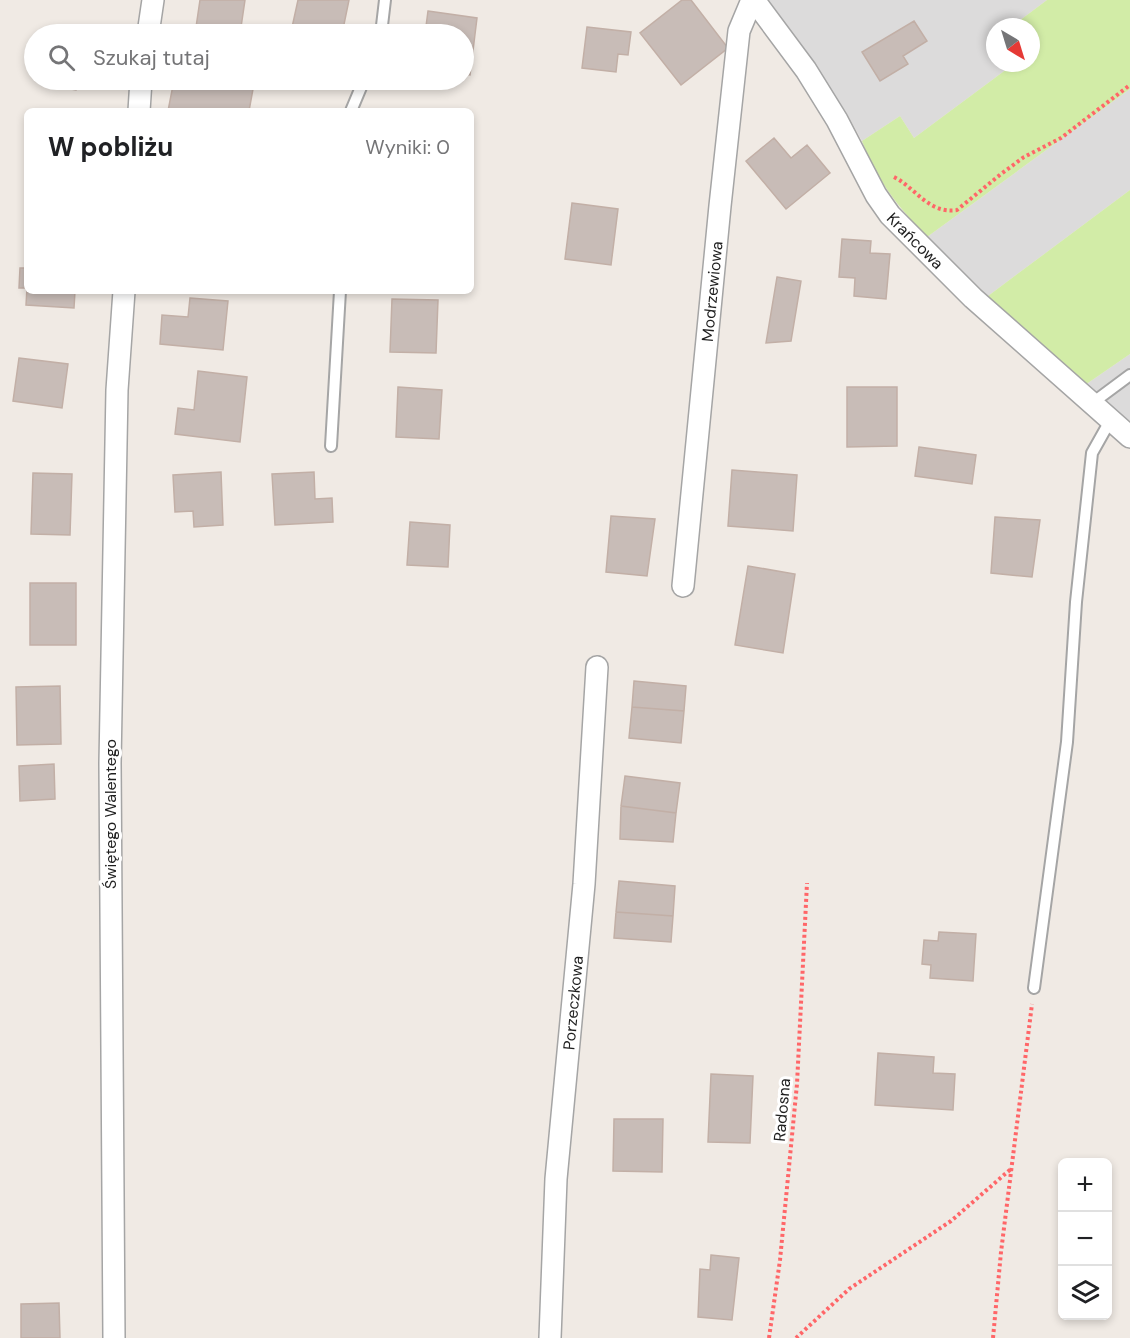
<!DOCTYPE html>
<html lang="pl">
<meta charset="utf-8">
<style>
:root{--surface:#fff;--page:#f2f2f2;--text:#202124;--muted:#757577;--line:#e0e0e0}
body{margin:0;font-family:"DM Sans",sans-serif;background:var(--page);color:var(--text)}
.controls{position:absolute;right:18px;bottom:18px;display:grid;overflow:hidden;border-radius:9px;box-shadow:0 3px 9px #0003}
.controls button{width:54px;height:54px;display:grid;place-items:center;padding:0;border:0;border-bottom:2px solid var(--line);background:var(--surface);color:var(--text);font:30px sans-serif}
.compass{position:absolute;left:986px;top:18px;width:54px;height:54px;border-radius:50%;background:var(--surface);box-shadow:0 3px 9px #0003;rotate:142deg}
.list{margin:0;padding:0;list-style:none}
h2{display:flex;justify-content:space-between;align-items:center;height:78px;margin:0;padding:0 24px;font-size:26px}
h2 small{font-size:20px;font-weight:400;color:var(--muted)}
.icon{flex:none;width:33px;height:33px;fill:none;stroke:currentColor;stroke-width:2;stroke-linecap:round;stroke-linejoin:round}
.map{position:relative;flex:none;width:1130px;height:1338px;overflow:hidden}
.search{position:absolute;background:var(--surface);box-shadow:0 3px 9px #0003;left:24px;top:24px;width:450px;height:66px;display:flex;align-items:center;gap:15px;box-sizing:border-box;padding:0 21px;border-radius:33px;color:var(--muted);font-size:22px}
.panel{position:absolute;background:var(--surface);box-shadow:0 3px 9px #0003;left:24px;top:108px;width:450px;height:186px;border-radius:9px}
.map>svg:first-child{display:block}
.residential{fill:#dcdbdb}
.grass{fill:#d2eca7}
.building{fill:#c8bcb7;stroke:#c2afa6;stroke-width:1.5}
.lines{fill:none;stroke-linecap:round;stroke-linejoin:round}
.service-casing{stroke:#a5a5a5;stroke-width:14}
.minor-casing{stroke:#a5a5a5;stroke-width:24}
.path{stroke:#ff6668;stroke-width:4;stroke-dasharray:3 3;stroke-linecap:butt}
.service{stroke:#fff;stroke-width:10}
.minor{stroke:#fff;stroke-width:21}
.labels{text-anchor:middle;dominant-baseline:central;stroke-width:6;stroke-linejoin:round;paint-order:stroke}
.street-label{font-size:16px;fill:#1e1e1e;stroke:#fff}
</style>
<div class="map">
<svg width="1130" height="1338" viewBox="0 0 1130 1338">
<rect width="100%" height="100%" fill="#f0eae4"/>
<path class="residential" d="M763,0H1047L1011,27H995V63H1015L914,138L900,116L862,141L846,112L811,62Z
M1130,89V190L988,296L927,237Z
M1130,354V421L1085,385Z"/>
<path class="grass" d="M1047,0H1130V89L927,237C899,208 876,179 862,141L900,116L914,138L1015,63H1031V27H1011Z
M1130,190V354L1085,385L988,296Z"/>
<path class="building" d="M200,0H245L241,27L232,25L231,34H195Z
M298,0H349L342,34H304L291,32Z
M682,0H691L728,48L681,85L640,33Z
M428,11L477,18L470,75L464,74V34H425Z
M914,21L927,41L903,56L908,64L880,81L862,52Z
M587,27L631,32L628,55L618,54L616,72L582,68Z
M48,29L84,34H48Z
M41,80H78L76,90L41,84Z
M174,80H207L253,89L249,111H168Z
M774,138L791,158L807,145L830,173L786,209L746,161Z
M572,203L618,209L611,265L565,259Z
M842,239L871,241L870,253L890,254L886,299L854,296L855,278L839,277Z
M20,268H27V291H75L74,308L26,305L27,288H19Z
M777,277L801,281L791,341L766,343Z
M190,298L228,301L223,350L160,344L162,315L188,317Z
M392,299L438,300L436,353L390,352Z
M19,358L68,364L62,408L13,401Z
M198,371L247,377L240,442L175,434L178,408L194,410Z
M398,387L442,390L439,439L396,437Z
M847,387H897V446L847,447Z
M919,447L976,455L972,484L915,476Z
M732,470L797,475L793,531L728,526Z
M221,472L223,525L194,527L193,511L175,512L173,475Z
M314,472L315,499L332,498L333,522L275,525L272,474Z
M33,473L72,474L70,535L31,534Z
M611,516L655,519L647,576L606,572Z
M995,517L1040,520L1032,577L991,573Z
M410,522L450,525L448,567L407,565Z
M748,566L795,574L783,653L735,645Z
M30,583H76V645H30Z
M634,681L686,686L684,711L632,707Z
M60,686L61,744L17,745L16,687Z
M632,707L684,711L681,743L629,738Z
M54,764L55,799L20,801L19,766Z
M625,776L680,783L676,813L621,806Z
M621,806L676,813L673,842L620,839Z
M619,881L675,886L673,916L616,912Z
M616,912L673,916L671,942L614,938Z
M939,932L976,934L973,981L930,978L931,965L922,964L924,940L938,941Z
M878,1053L934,1057L933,1073L955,1074L953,1110L875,1105Z
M711,1074L753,1076L750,1143L708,1142Z
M614,1119H663L662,1172L613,1171Z
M711,1255L739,1258L732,1320L698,1317L700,1269L710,1270Z
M59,1303L60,1338H21V1304Z"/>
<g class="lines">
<g class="service-casing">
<path id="service" d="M381,34L385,0
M351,111L364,80
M1091,404L1130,375
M331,446L340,291
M1034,988L1067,742L1076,602L1092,453L1110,421"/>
</g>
<g class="minor-casing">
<g id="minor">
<path id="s1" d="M754,0L806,70L837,120L876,195L890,215L973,298L1130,437"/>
<path d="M148,34L153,0"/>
<path d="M139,111L141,80"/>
<path id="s2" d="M683,586L720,206L739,31L752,0"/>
<path d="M114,1338L110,763L117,390L124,291"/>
<path id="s3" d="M550,1338L556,1179L584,884L597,667"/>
</g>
</g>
<path class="path" d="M894,177C916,188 928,214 957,210L1001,174L1024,157L1061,138L1130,85
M769,1338L780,1260L797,1084L807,883
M796,1338L849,1289L951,1221L1012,1168
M993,1338L1001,1252L1032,1004"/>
<use href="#service" class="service"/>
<use href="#minor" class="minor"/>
</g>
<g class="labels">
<g class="street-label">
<text stroke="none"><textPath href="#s1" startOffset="291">Krańcowa</textPath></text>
<text stroke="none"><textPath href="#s2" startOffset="296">Modrzewiowa</textPath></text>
<text transform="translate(110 814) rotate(-90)">Świętego Walentego</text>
<text stroke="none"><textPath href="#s3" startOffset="336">Porzeczkowa</textPath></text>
<text transform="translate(782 1110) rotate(-85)">Radosna</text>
</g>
</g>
</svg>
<div class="controls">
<button>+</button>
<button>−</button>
<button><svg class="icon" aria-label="layers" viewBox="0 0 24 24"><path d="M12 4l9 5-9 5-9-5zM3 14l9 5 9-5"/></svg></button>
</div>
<svg class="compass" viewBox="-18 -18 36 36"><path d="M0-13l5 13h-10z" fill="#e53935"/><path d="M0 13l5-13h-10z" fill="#757577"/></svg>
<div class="search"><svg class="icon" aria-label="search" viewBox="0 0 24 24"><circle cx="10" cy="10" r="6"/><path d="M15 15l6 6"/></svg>Szukaj tutaj</div>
<section class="panel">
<h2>W pobliżu<small>Wyniki: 0</small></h2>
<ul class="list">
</ul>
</section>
</div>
